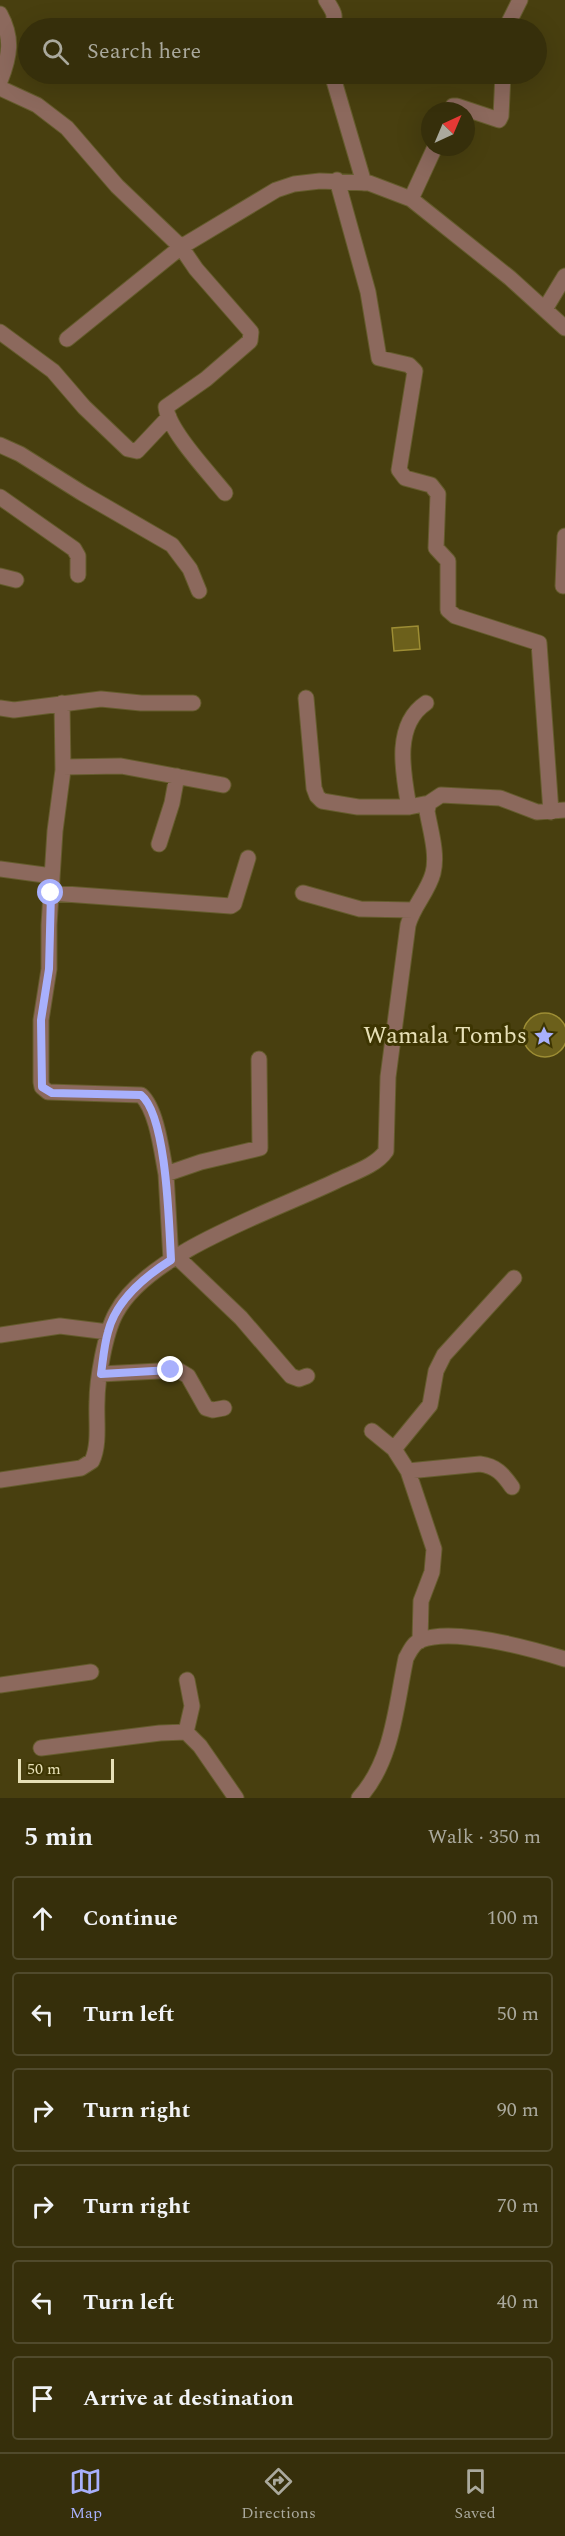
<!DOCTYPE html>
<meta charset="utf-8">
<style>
:root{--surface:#362f0b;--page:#413b19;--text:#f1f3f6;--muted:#aaa99d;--line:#504a2c;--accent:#a8b0fc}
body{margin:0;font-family:Spectral,serif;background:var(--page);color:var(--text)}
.compass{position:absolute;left:421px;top:102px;width:54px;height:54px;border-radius:50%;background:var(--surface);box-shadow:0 6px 24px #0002;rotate:44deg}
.scale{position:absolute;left:18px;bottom:15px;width:96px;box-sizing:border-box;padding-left:6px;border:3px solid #e7e0b7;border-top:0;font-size:16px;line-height:21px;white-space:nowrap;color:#e7e0b7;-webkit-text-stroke:4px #3d3502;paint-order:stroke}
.stop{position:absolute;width:18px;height:18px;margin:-14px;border:4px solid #a8b0fc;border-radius:50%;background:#fff}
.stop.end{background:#a8b0fc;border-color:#fff;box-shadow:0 2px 6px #0008}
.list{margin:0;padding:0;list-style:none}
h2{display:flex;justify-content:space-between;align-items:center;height:78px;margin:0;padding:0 24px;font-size:26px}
h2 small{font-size:20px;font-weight:400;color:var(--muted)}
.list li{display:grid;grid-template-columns:39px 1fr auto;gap:18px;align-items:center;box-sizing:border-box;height:84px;margin:0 12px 12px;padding:0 12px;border:2px solid var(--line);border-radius:6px}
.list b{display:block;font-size:22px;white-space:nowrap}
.list em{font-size:20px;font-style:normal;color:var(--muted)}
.icon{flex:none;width:33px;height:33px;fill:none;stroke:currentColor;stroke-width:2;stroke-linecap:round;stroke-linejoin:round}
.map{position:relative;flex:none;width:565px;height:1798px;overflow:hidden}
.search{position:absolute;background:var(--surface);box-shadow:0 6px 24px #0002;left:18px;right:18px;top:18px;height:66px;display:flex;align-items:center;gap:15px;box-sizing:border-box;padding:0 21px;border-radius:33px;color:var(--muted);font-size:22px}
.sheet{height:654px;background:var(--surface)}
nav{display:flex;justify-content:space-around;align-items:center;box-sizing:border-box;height:84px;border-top:2px solid var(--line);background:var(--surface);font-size:16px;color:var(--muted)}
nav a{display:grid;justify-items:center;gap:3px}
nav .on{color:var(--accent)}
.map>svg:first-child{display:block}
.building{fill:#6c601b;stroke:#9d8d34;stroke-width:1.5}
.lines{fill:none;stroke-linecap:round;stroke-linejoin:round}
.minor-casing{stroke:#655c2d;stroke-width:17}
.minor{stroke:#8c695d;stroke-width:15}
.route{stroke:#a8b0fc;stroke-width:8}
.labels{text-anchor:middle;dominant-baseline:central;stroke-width:6;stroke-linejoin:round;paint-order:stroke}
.poi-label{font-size:24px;fill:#e7e0b7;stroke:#3d3502;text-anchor:end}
</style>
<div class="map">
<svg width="565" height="1798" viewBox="0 0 565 1798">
<rect width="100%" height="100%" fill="#483f0f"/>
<path class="building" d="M418,626L420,649L394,651L392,628Z
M523 1035a22 22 0 1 1 44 0a22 22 0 1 1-44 0Z"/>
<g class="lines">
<g class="minor-casing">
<path id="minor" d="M326,0C333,11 338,16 330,28
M0,14C13,38 10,56 0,81
M506,28L520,0
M332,74L364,183
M0,88L37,105L67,128L117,186L181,247L196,269L251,332L250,341L206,379L166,407C168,430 210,474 225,493
M450,111L453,106H457L499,120L501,116L503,74
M337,180L368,292L379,358L409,365L415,371L399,470L405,478L431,485L438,494L436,548L448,561V610L455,616L539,643L551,812
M411,199L435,147
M545,309L565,276
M0,332L53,371L84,407L128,449L137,451L169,417
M67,339L181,247L276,190L294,184L320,181L369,183L411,199L510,278L565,328
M0,445L20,454L82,493L172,545L190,569L199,591
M0,497L74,549L78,556V575
M0,576L16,580
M563,586L565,536
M306,698L314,788L317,796L322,801L358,807H409L429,803L441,795L500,798L537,812L565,810
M62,703L63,770L55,831L49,925V969L41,1020V1082L42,1087L48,1092L141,1095C157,1109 162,1154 166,1174
M0,708L14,710L101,699L141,703H193
M63,767L121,766L223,785
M409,807C403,773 393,725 426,703
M159,844L172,803L177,776
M0,869L52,876
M51,893L231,906L234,904L248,858
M303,893L360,909L413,910
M177,1257L241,1318L291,1376L299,1379L307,1376
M171,1260L166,1174L201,1162L260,1148L259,1059
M0,1335L60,1326L108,1332
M101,1374L178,1370L188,1376L206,1408L213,1410L224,1408
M372,1431L394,1449L408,1471L434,1549L432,1572L421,1601L420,1641
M394,1449L430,1405L436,1371L444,1355L514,1278
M408,1471L480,1464C496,1466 503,1474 512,1487
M0,1480L81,1468L92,1461C100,1444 96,1421 97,1402C97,1380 105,1333 116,1313C148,1252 274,1211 336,1181C352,1173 376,1166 386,1151L388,1077L408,925C413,906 428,892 433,873C438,854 430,829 427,811L429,803
M0,1685L91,1672
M186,1732L192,1706L187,1680
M41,1748L160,1733L186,1732L200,1746L236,1798
M359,1798C393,1761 396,1705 406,1658C410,1651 413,1643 421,1640C454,1627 532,1649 565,1659"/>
</g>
<use href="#minor" class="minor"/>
</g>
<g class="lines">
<path class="route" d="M51,893L49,969L41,1020L42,1087L52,1093L141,1095C167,1116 169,1226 171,1260C144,1277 116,1300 108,1332C104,1346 103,1360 101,1374L171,1370"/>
</g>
<defs>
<g id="sight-bare" transform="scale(1.62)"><path d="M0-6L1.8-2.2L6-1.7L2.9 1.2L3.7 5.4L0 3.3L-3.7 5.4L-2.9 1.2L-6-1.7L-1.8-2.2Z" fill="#a8b0fc" stroke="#3d3502" stroke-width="2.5" paint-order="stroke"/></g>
</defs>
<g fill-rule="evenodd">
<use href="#sight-bare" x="544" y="1036"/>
</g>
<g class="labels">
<g class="poi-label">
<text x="527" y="1036">Wamala Tombs</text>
</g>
</g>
</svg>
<svg class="compass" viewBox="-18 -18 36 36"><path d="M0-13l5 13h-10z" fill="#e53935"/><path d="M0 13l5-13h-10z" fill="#aaa99d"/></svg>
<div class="scale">50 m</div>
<div class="stop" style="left:51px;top:893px"></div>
<div class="stop end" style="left:171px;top:1370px"></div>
<div class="search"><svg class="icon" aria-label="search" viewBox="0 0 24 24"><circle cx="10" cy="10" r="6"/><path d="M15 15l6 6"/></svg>Search here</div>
</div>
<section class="sheet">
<h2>5 min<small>Walk · 350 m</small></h2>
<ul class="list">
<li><svg class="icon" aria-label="ahead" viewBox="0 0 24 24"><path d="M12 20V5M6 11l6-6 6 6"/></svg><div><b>Continue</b></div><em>100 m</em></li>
<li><svg class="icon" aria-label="left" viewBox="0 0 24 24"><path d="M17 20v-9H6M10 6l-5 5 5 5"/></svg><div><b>Turn left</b></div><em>50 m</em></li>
<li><svg class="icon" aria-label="right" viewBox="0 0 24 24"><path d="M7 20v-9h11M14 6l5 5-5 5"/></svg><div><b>Turn right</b></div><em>90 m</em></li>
<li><svg class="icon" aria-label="right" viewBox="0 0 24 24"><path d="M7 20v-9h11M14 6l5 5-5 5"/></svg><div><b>Turn right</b></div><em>70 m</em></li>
<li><svg class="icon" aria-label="left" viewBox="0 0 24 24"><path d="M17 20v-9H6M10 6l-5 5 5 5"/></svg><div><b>Turn left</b></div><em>40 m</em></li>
<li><svg class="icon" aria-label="arrive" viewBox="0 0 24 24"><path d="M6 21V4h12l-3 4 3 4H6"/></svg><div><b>Arrive at destination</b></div></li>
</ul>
</section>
<nav>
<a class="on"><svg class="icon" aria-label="map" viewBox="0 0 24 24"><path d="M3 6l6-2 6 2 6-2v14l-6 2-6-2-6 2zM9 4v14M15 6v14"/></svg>Map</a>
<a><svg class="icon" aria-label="directions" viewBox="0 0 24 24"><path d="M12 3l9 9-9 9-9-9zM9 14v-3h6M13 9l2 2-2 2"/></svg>Directions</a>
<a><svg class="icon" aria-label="saved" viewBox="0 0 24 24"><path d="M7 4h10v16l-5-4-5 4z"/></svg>Saved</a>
</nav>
